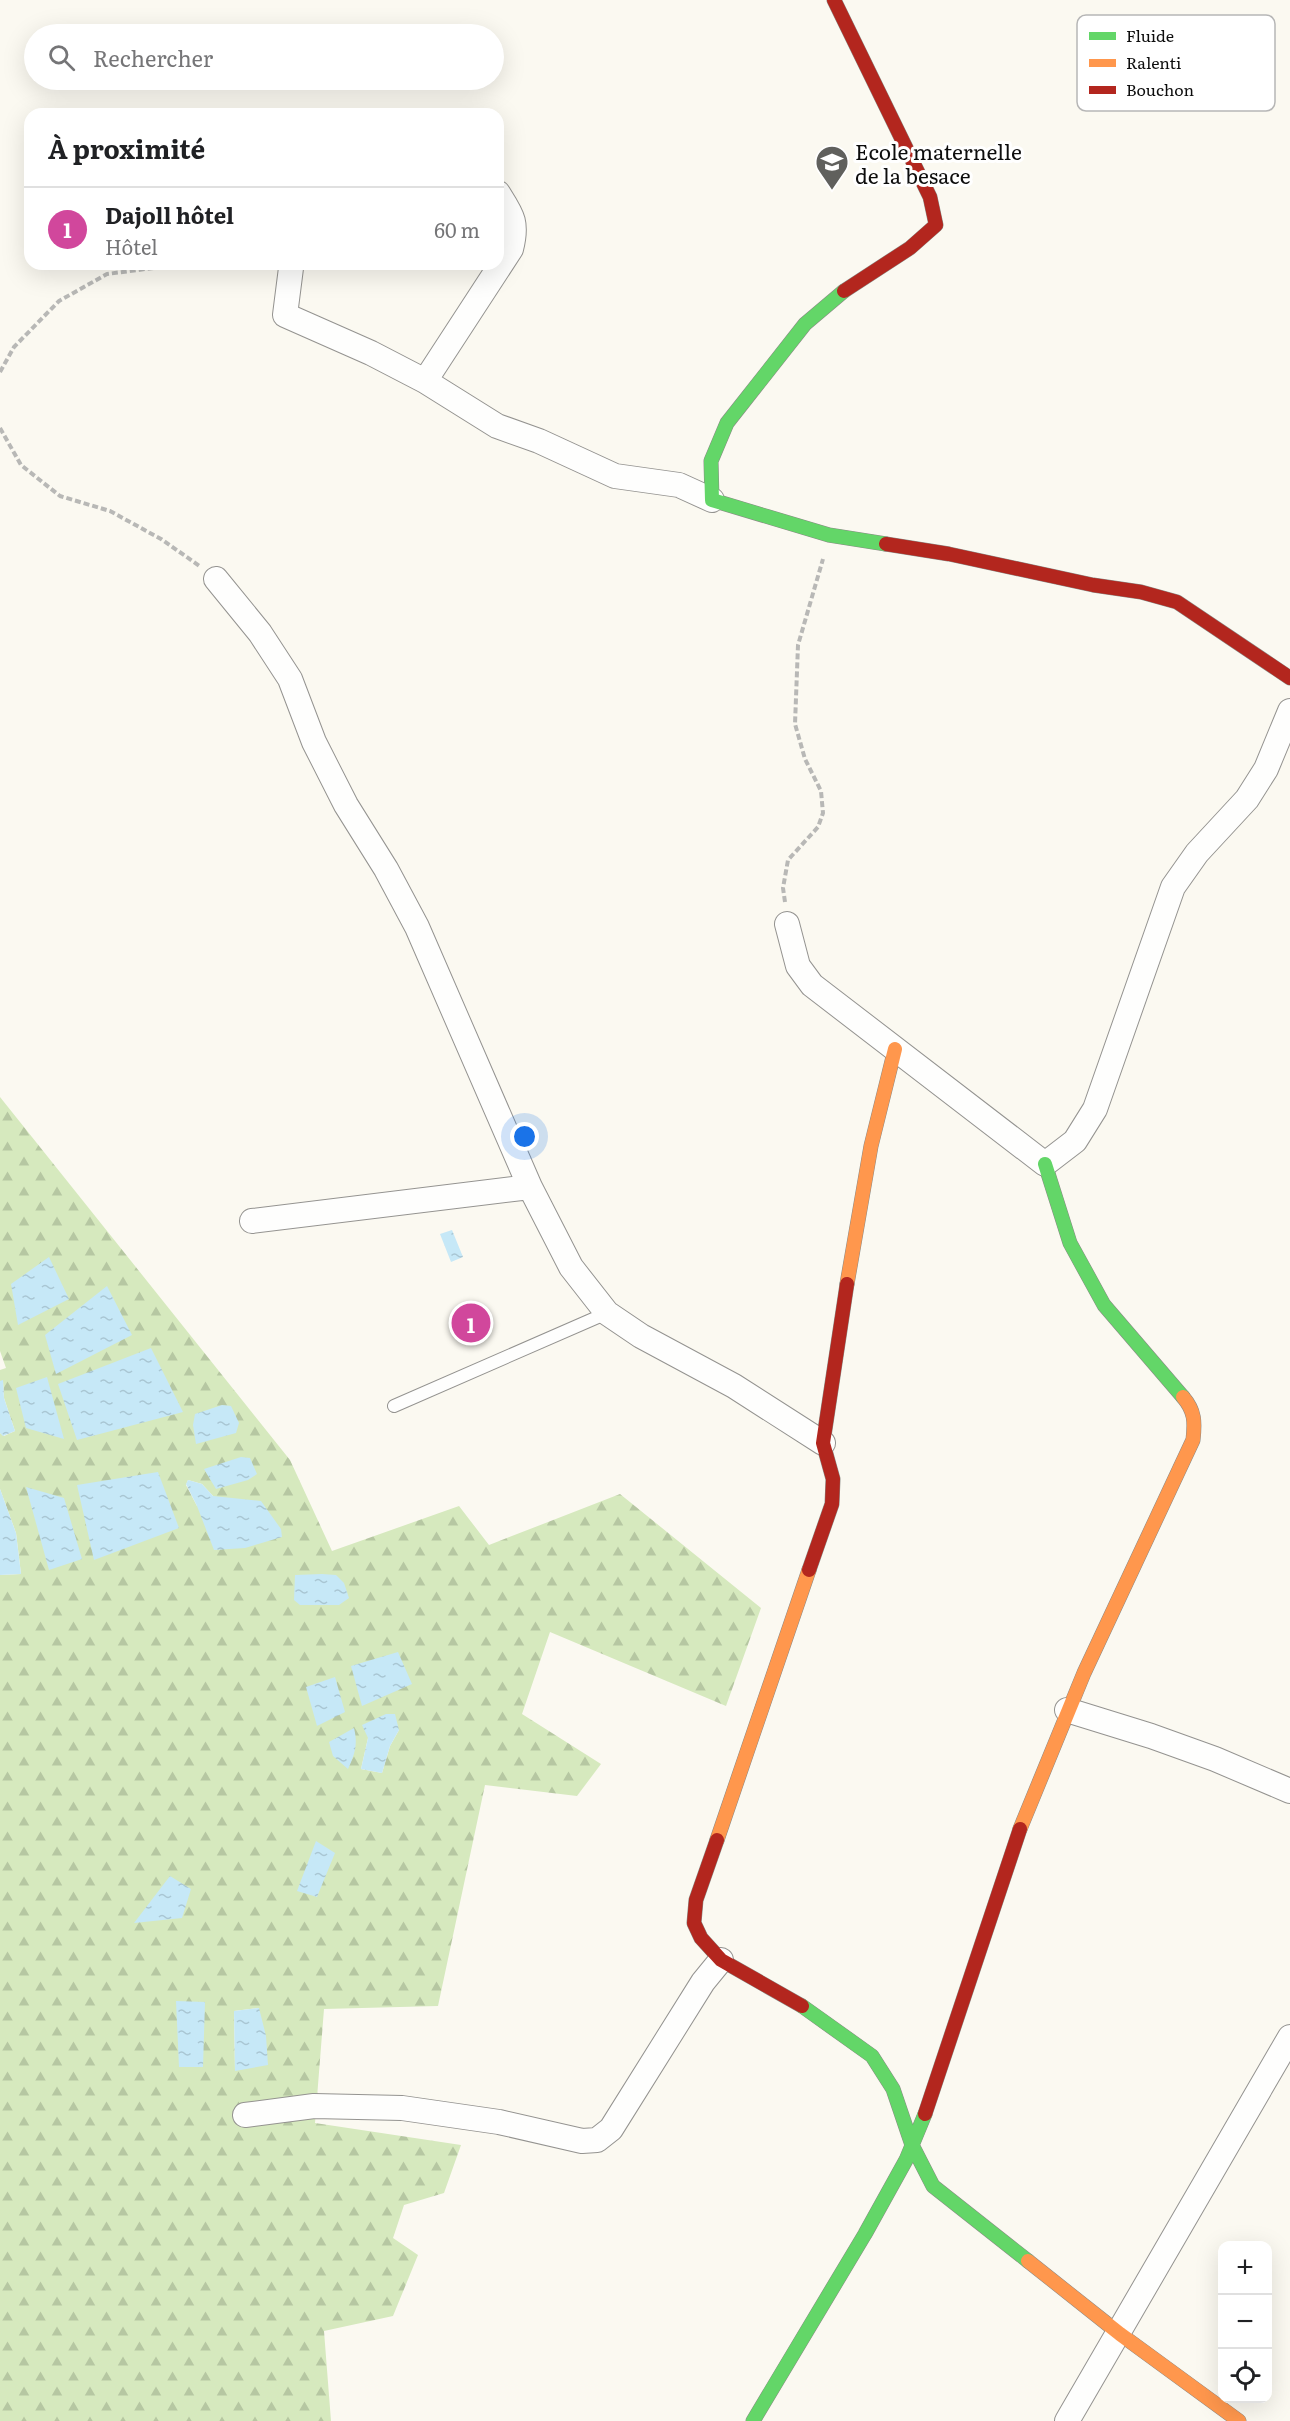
<!DOCTYPE html>
<html lang="fr">
<meta charset="utf-8">
<style>
:root{--surface:#fff;--page:#f2f2f2;--text:#202124;--muted:#757577;--line:#e0e0e0;--accent:#0b8043}
body{margin:0;font-family:Literata,serif;background:var(--page);color:var(--text)}
.controls{position:absolute;right:18px;bottom:18px;display:grid;overflow:hidden;border-radius:12px;box-shadow:0 6px 24px #0002}
.controls button{width:54px;height:54px;display:grid;place-items:center;padding:0;border:0;border-bottom:2px solid var(--line);background:var(--surface);color:var(--text);font:30px sans-serif}
.you{position:absolute;left:525px;top:1137px;width:21px;height:21px;margin:-15px;border:4px solid #fff;border-radius:50%;background:#1a73e8;box-shadow:0 0 0 9px #1a73e833}
.badge{display:grid;place-items:center;width:39px;height:39px;border-radius:50%;background:var(--accent);color:#fff;font-size:20px;font-weight:700}
.pin{position:absolute;translate:-50% -50%;border:3px solid #fff;box-shadow:0 2px 6px #0006}
.list{margin:0;padding:0;list-style:none}
h2{display:flex;justify-content:space-between;align-items:center;height:78px;margin:0;padding:0 24px;font-size:26px}
h2 small{font-size:20px;font-weight:400;color:var(--muted)}
.list li{display:grid;grid-template-columns:39px 1fr auto;gap:18px;align-items:center;box-sizing:border-box;height:84px;padding:0 24px;border-top:2px solid var(--line)}
.list b{display:block;font-size:22px;white-space:nowrap}
.list p{margin:0;font-size:20px;white-space:nowrap;color:var(--muted)}
.list em{font-size:20px;font-style:normal;color:var(--muted)}
.icon{flex:none;width:33px;height:33px;fill:none;stroke:currentColor;stroke-width:2;stroke-linecap:round;stroke-linejoin:round}
.map{position:relative;flex:none;width:1290px;height:2421px;overflow:hidden}
.search{position:absolute;background:var(--surface);box-shadow:0 6px 24px #0002;left:24px;top:24px;width:480px;height:66px;display:flex;align-items:center;gap:15px;box-sizing:border-box;padding:0 21px;border-radius:33px;color:var(--muted);font-size:22px}
.panel{position:absolute;background:var(--surface);box-shadow:0 6px 24px #0002;left:24px;top:108px;width:480px;height:162px;border-radius:18px}
.map>svg:first-child{display:block}
.forest{fill:url(#forest-firs);fill-rule:evenodd}
.water{fill:url(#water-ripples)}
.lines{fill:none;stroke-linecap:round;stroke-linejoin:round}
.lane-casing{stroke:#949390;stroke-width:14}
.street-casing{stroke:#949390;stroke-width:26}
.fast-casing{stroke:#8b8a86;stroke-width:15}
.slow-casing{stroke:#8b8a86;stroke-width:15}
.jam-casing{stroke:#8b8a86;stroke-width:15}
.path{stroke:#b8b8b6;stroke-width:4;stroke-dasharray:6 3;stroke-linecap:butt}
.lane{stroke:#fefefd;stroke-width:12}
.street{stroke:#fefefd;stroke-width:24}
.fast{stroke:#63d668;stroke-width:14}
.slow{stroke:#ff974d;stroke-width:14}
.jam{stroke:#b3261e;stroke-width:14}
.labels{text-anchor:middle;dominant-baseline:central;stroke-width:6;stroke-linejoin:round;paint-order:stroke}
.poi-label{font-size:21px;fill:#0d0d0d;stroke:#fff;text-anchor:start}
.key{fill:#fff;stroke:#b6b6b6;stroke-width:1.5}
.key-label{font-size:16px;fill:#0d0d0d}
</style>
<div class="map">
<svg width="1290" height="2421" viewBox="0 0 1290 2421">
<defs>
<pattern id="forest-firs" width="22" height="20" patternUnits="userSpaceOnUse" patternTransform="scale(1.5)"><rect width="22" height="20" fill="#d6e9be"/><path d="M5 1l3.5 6h-7zM16 11l3.5 6h-7z" fill="#b6c7a2"/></pattern>
<pattern id="water-ripples" width="26" height="14" patternUnits="userSpaceOnUse" patternTransform="scale(1.5)"><rect width="26" height="14" fill="#c6e8f7"/><path d="M2 4q2-2 4 0t4 0M15 11q2-2 4 0t4 0" fill="none" stroke="#a9c6d3"/></pattern>
</defs>
<rect width="100%" height="100%" fill="#fbf9f1"/>
<path class="forest" d="M0,1097L290,1460L332,1551L459,1506L489,1545L620,1494L761,1608L726,1706L550,1632L522,1714L601,1764L577,1796L485,1785L438,2006L324,2009L315,2123L461,2145L444,2193L404,2205L393,2238L418,2255L393,2316L324,2331L331,2421H0V1575L21,1574L16,1533L0,1489V1433L4,1436L15,1431L4,1398L3,1381H0V1370L6,1368L0,1351ZM188,1480L202,1484L213,1496L197,1506L186,1485ZM399,1730L390,1746L382,1773L361,1769L368,1738ZM259,2008L235,2070L234,2011Z"/>
<path class="water" d="M452,1230L463,1257L451,1262L440,1234Z
M49,1257L69,1299L18,1325L11,1284Z
M107,1286L132,1335L56,1374L45,1335Z
M151,1348L183,1412L77,1440L58,1384Z
M47,1377L64,1439L26,1428L16,1388Z
M3,1380L4,1398L15,1431L3,1436L0,1433V1381Z
M222,1405L231,1406L239,1423L236,1433L196,1444L193,1425L195,1414Z
M241,1457L250,1458L257,1474L248,1480L216,1489L204,1469Z
M158,1472L179,1528L94,1560L77,1485Z
M188,1480L202,1484L213,1496L261,1501L281,1529L282,1537L245,1548L214,1550L197,1506L186,1484Z
M26,1487L64,1498L82,1559L49,1570Z
M0,1489L16,1533L21,1574L0,1575Z
M322,1574L336,1575L344,1583L349,1598L339,1605H300L294,1600L295,1575Z
M398,1652L412,1684L362,1706L351,1666Z
M335,1677L345,1712L317,1726L306,1687Z
M386,1714H395L399,1730L390,1746L382,1773L361,1769L368,1738L362,1725Z
M354,1728C358,1744 355,1754 348,1769L333,1756L329,1742Z
M316,1841L335,1853L317,1897L297,1891Z
M170,1876L191,1889L182,1918L134,1923Z
M176,2001L205,2002L203,2067H179Z
M259,2008L266,2036L268,2065L235,2071L234,2011Z"/>
<g class="lines">
<g class="lane-casing">
<path id="lane" d="M394,1406L607,1313"/>
</g>
<g class="street-casing">
<path id="street" d="M291,268L285,315L371,353L425,381L497,426L539,441L615,476L679,485L712,500
M425,381L511,249C518,222 512,215 498,193
M216,579L260,633L290,679L314,742L346,805L386,869L417,927L530,1187L571,1267L607,1313L641,1336L734,1386L823,1443
M787,924L798,966L812,985L1045,1164L1075,1141L1095,1109L1173,887L1197,853L1247,799L1266,769L1290,711
M252,1221L530,1187
M1067,1710L1151,1736L1215,1759L1290,1791
M245,2115L314,2106L402,2108L499,2122L582,2141L597,2140L611,2129L703,1982L721,1960
M1067,2421L1290,2037"/>
</g>
<g class="fast-casing">
<path id="fast" d="M844,291L805,324L727,423L711,461L712,500L829,535L886,544
M1045,1164L1070,1243L1104,1305L1183,1397
M802,2006L872,2056L893,2089L912,2145L933,2186L1028,2261
M753,2421L865,2234L906,2160L925,2114"/>
</g>
<g class="slow-casing">
<path id="slow" d="M847,1284L871,1146L895,1049
M1020,1829L1084,1673L1193,1440C1195,1422 1195,1411 1183,1397
M717,1840L809,1570
M1028,2261L1120,2334L1239,2421"/>
</g>
<g class="jam-casing">
<path id="jam" d="M834,0L930,197L936,225L910,248L844,291
M886,544L949,554L1093,585L1141,592L1177,602L1290,678
M809,1570L832,1504L833,1479L823,1443L847,1284
M717,1840L696,1900L694,1923L701,1938L721,1960L802,2006
M925,2114L1020,1829"/>
</g>
<path class="path" d="M0,372L14,347L59,301L107,274L161,267L269,268
M0,428L21,465L60,496L110,511L161,539L201,567
M785,902L783,888L788,860L818,827L823,813L821,791L805,759L795,724L798,645L823,559"/>
<use href="#lane" class="lane"/>
<use href="#street" class="street"/>
<use href="#fast" class="fast"/>
<use href="#slow" class="slow"/>
<use href="#jam" class="jam"/>
</g>
<defs>
<g id="school-pin" transform="scale(1.725)"><path d="M0 17L-7.5 6A9.5 9.5 0 1 1 7.5 6Z" fill="#60605d" stroke="#fff"/><path d="M0-5L7-2L0 1L-7-2ZM-4 1L0 2.5L4 1V4Q0 6-4 4Z" fill="#fff"/></g>
</defs>
<g fill-rule="evenodd">
<use href="#school-pin" x="832" y="162"/>
</g>
<g class="labels">
<g class="poi-label">
<text x="855" y="150">Ecole maternelle<tspan x="855" dy="24">de la besace</tspan></text>
</g>
</g>
<rect x="1077" y="15" width="198" height="96" rx="9" class="key"/>
<rect x="1089" y="32" width="27" height="8" fill="#63d668"/>
<rect x="1089" y="59" width="27" height="8" fill="#ff974d"/>
<rect x="1089" y="86" width="27" height="8" fill="#b3261e"/>
<g class="key-label">
<text x="1126" y="42">Fluide</text>
<text x="1126" y="69">Ralenti</text>
<text x="1126" y="96">Bouchon</text>
</g>
</svg>
<div class="controls">
<button>+</button>
<button>−</button>
<button><svg class="icon" aria-label="locate" viewBox="0 0 24 24"><circle cx="12" cy="12" r="6"/><path d="M12 2v4M12 18v4M2 12h4M18 12h4"/></svg></button>
</div>
<div class="you"></div>
<div class="pin badge" style="left:471px;top:1323px;background:#d1479c">1</div>
<div class="search"><svg class="icon" aria-label="search" viewBox="0 0 24 24"><circle cx="10" cy="10" r="6"/><path d="M15 15l6 6"/></svg>Rechercher</div>
<section class="panel">
<h2>À proximité<small></small></h2>
<ul class="list">
<li><span class="badge" style="background:#d1479c">1</span><div><b>Dajoll hôtel</b><p>Hôtel</p></div><em>60 m</em></li>
</ul>
</section>
</div>
